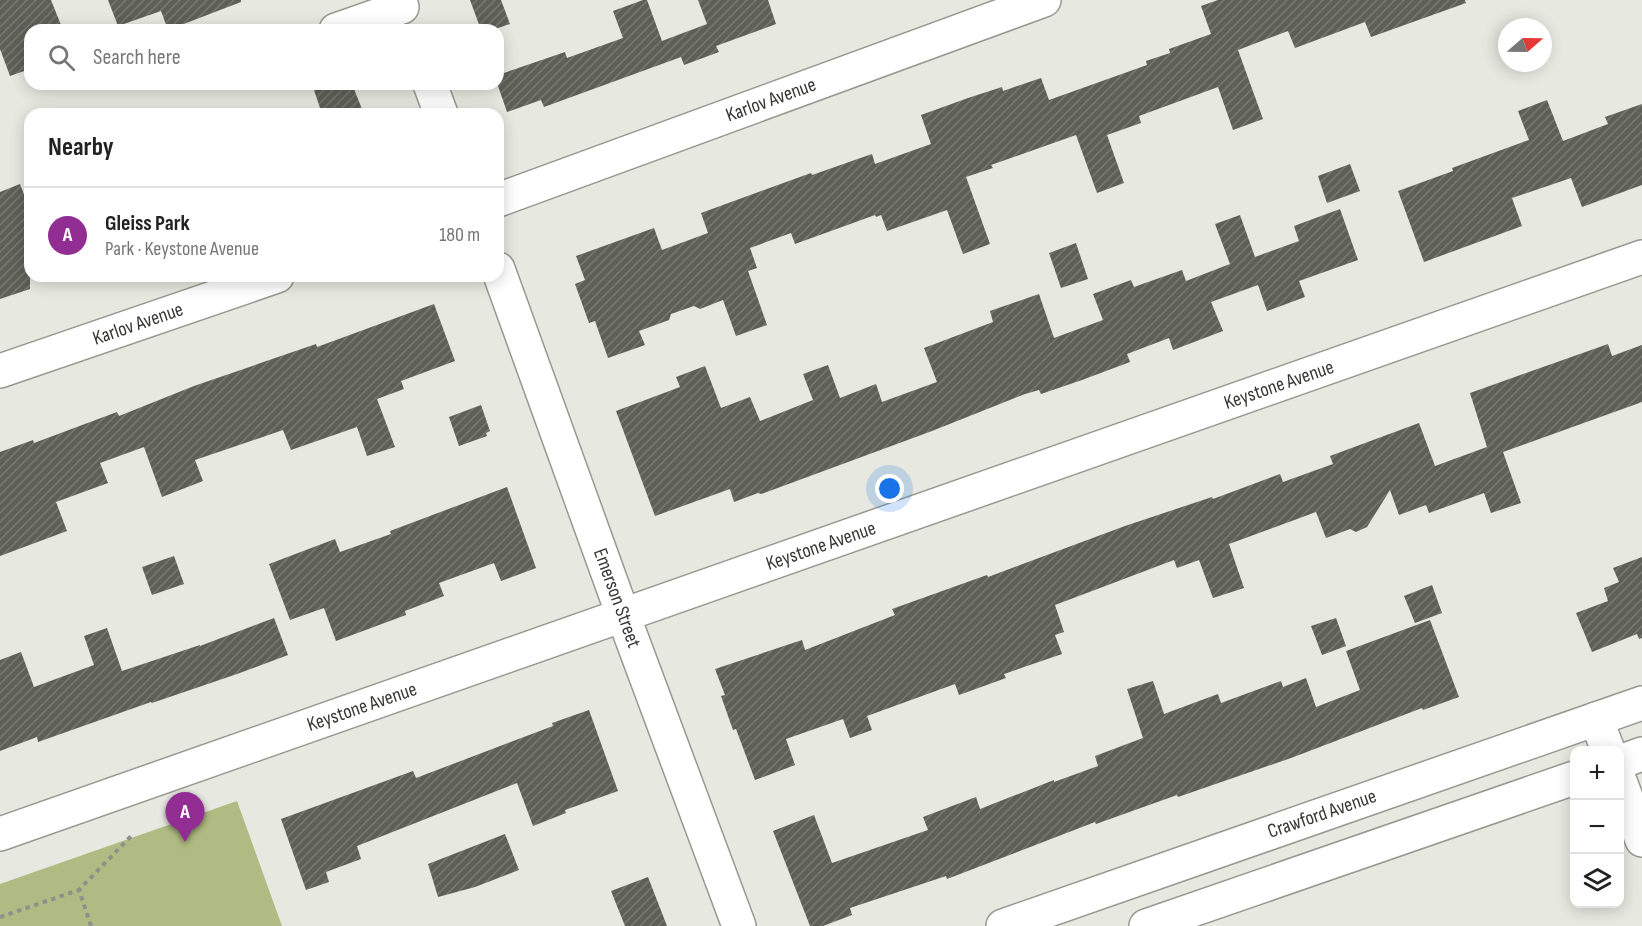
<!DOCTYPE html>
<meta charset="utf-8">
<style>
:root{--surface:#fff;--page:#f2f2f2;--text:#222;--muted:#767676;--line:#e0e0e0;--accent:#922d93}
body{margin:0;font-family:"Sofia Sans Condensed",sans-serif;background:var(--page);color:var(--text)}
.controls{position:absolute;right:18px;bottom:18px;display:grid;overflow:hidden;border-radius:12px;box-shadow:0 3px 15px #0003}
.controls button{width:54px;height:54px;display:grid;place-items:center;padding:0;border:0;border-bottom:2px solid var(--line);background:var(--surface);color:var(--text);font:30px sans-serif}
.compass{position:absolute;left:1498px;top:18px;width:54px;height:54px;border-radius:50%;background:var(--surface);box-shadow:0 3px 15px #0003;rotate:70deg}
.you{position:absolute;left:890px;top:489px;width:21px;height:21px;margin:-15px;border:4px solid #fff;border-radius:50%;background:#1a73e8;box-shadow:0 0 0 9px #1a73e833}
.badge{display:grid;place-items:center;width:39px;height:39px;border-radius:50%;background:var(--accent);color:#fff;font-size:20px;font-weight:700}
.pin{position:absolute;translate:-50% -50px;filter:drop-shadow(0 2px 3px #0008)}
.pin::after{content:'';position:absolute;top:32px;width:21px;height:18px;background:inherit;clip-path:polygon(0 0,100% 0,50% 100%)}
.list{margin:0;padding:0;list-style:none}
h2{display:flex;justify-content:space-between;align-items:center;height:78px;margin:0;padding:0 24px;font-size:26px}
h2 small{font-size:20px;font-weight:400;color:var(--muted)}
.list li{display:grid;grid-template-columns:39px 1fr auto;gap:18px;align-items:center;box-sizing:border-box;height:96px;padding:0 24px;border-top:2px solid var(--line)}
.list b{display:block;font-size:22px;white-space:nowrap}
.list p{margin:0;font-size:20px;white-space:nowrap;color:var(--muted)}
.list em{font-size:20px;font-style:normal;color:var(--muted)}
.icon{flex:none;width:33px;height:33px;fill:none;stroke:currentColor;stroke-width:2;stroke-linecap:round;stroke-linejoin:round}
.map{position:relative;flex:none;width:1642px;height:926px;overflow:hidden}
.search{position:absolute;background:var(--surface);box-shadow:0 3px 15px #0003;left:24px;top:24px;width:480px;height:66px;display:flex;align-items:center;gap:15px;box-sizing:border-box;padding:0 21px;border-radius:18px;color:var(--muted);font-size:22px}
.panel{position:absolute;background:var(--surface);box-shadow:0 3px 15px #0003;left:24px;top:108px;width:480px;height:174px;border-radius:18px}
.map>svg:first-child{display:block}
.park{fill:#b0bb83}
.building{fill:url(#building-hatch)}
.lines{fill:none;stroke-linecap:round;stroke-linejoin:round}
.minor-casing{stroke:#979990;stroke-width:36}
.major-casing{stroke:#979990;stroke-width:36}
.path{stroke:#8e9089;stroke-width:4;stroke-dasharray:4.5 4.5;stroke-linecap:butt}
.minor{stroke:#fff;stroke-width:33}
.major{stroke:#fff;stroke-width:33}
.labels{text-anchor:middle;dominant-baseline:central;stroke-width:6;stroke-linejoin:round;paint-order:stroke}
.street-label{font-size:20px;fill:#373834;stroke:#fff}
</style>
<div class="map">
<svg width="1642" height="926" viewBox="0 0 1642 926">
<defs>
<pattern id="building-hatch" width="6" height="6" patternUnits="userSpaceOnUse" patternTransform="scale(1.5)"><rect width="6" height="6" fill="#5e6058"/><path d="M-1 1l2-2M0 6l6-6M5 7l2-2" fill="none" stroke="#777972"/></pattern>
</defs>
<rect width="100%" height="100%" fill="#e7e9e0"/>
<path class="park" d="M237,801L282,926H0V884Z"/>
<path class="building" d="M0,0H51L63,30H30V69L10,76L0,49Z
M108,0H241V2L168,30L161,11L118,26Z
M470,0H501L510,24L492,30H481Z
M643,0H647L662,41L707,24L698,0H768L776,24L716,46L719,52L684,65L681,57L544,107L541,100L507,112L498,86V75L565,52L567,58L623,38L613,11Z
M1218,0H1465L1466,3L1371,37L1365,22L1295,48L1288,31L1238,50L1263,119L1233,130L1218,87L1139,116L1141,123L1107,135L1124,183L1097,193L1076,135L991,165L993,168L966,177L990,244L963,254L947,210L887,231L881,215L876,217L875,215L795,244L791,233L750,248L757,268L748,271L767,325L736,336L723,300L700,309L694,306L671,314L669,320L639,331L645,345L608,358L595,321L589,323L575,284L585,280L576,256L654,228L662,250L708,233L701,213L811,173L812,175L872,154L875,164L931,144L921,115L968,98L1002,87L1003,91L1041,78L1049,100L1147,65L1146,61L1170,53L1169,49L1211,34L1201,6Z
M312,84H352L364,114H322Z
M1547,100L1563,141L1608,124L1605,117L1642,104V185L1582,207L1571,178L1512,198L1522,226L1424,262L1398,191L1453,171L1452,168L1529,140L1518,111Z
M1350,164L1360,191L1327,203L1318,176Z
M20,184L30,210V289L0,299V192Z
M1340,209L1358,260L1299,281L1305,297L1267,311L1258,285L1211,302L1223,331L1173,350L1169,338L1127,354L1130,362L1082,380L1041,394L1039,390L1025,394L932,431L761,494L758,493L734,502L730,489L655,516L616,411L680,387L676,377L705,366L721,408L750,397L760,421L813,400L803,374L828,365L840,398L876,384L882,402L937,382L924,348L993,322L990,311L1039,294L1054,338L1103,320L1093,294L1131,280L1134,287L1182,270L1186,281L1230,264L1215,224L1240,215L1255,257L1299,241L1294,226Z
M1076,243L1088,279L1061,288L1049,253Z
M434,304L455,361L401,381L404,389L377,399L395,447L367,456L357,427L291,450L283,430L195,460L203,481L162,497L144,447L100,463L108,483L56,502L67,531L0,556V452L33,440L34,443L117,412L119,416L194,386L316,344L317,347Z
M1608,344L1612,356L1642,345V402L1503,452L1521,503L1491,513L1484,493L1429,513L1426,505L1399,515L1390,490L1367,527L1356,532L1350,529L1326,538L1316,512L1229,544L1244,588L1213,598L1199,560L1177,568L1174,560L1055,605L1064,632L1055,635L1062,654L1004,674L1006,678L959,695L955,684L867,716L872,730L850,738L843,719L786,739L795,765L755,780L736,729L733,730L721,696L725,695L715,669L802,640L805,650L895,615L892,609L987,575L988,577L1125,526L1212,497L1213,499L1280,474L1283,482L1333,464L1330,456L1419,423L1435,466L1487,447L1470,393Z
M481,405L490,431L486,433L487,436L459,446L449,417Z
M507,487L536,568L501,581L494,563L439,583L444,596L405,611L406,615L336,641L324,608L290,620L269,564L335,539L340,552L391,534L390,531Z
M174,556L184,584L152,595L142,567Z
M1642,557V638L1639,639L1637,634L1592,652L1576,613L1608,601L1604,588L1619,582L1613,568Z
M1432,585L1442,613L1415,623L1404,596Z
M274,618L288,655L237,674L152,703L151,702L38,742L37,737L0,751V660L21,652L34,687L94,665L84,636L107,628L122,671L200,645V646Z
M1336,618L1346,646L1322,655L1311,626Z
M1430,620L1459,697L1423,710L1422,708L1291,758L1178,797L1177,795L1096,824L1095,822L947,879L946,876L850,908L852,915L823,926H810L773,831L814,815L832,863L928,830L923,817L976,797L980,809L1054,780V782L1098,766L1095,756L1143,738L1127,689L1153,681L1164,714L1218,694L1221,703L1281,681L1283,687L1306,678L1316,707L1360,690L1346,651Z
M589,710L618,791L565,810L566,813L533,826L517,783L357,846L361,859L326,872L329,882L306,890L281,819L413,771L416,778L553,726L552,723Z
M505,834L519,870L475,887L438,897L428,864Z
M648,877L667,926H625L611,891Z"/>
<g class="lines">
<g class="minor-casing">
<path id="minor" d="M336,30L402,7
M430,84L441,114
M498,200L1044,0
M498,269L623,615L739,926
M0,371L277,276
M1596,719L1608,750
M1620,781L1642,840
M0,834L1642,257"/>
</g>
<g class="major-casing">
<path id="major" d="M1620,762L1642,754
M1003,926L1642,703
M1146,926L1574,778"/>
</g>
<path class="path" d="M0,917L79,890
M91,926L79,890L133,834"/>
<use href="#minor" class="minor"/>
<use href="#major" class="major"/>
</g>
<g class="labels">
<g class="street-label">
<text transform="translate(771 100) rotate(-20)">Karlov Avenue</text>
<text transform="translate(138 324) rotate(-19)">Karlov Avenue</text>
<text transform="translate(1279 385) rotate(-19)">Keystone Avenue</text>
<text transform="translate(821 546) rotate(-19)">Keystone Avenue</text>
<text transform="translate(617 598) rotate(70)">Emerson Street</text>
<text transform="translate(362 707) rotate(-19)">Keystone Avenue</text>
<text transform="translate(1322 814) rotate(-19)">Crawford Avenue</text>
</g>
</g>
</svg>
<div class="controls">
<button>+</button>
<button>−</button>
<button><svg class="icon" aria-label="layers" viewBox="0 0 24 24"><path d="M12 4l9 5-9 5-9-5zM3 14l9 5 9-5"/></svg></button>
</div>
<svg class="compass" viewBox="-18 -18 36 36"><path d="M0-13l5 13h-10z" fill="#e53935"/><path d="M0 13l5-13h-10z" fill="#767676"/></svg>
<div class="you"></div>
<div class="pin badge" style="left:185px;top:842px">A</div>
<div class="search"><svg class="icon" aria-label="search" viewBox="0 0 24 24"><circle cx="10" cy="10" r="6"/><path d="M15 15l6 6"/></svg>Search here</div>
<section class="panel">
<h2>Nearby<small></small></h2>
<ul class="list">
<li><span class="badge">A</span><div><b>Gleiss Park</b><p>Park · Keystone Avenue</p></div><em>180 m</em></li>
</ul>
</section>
</div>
